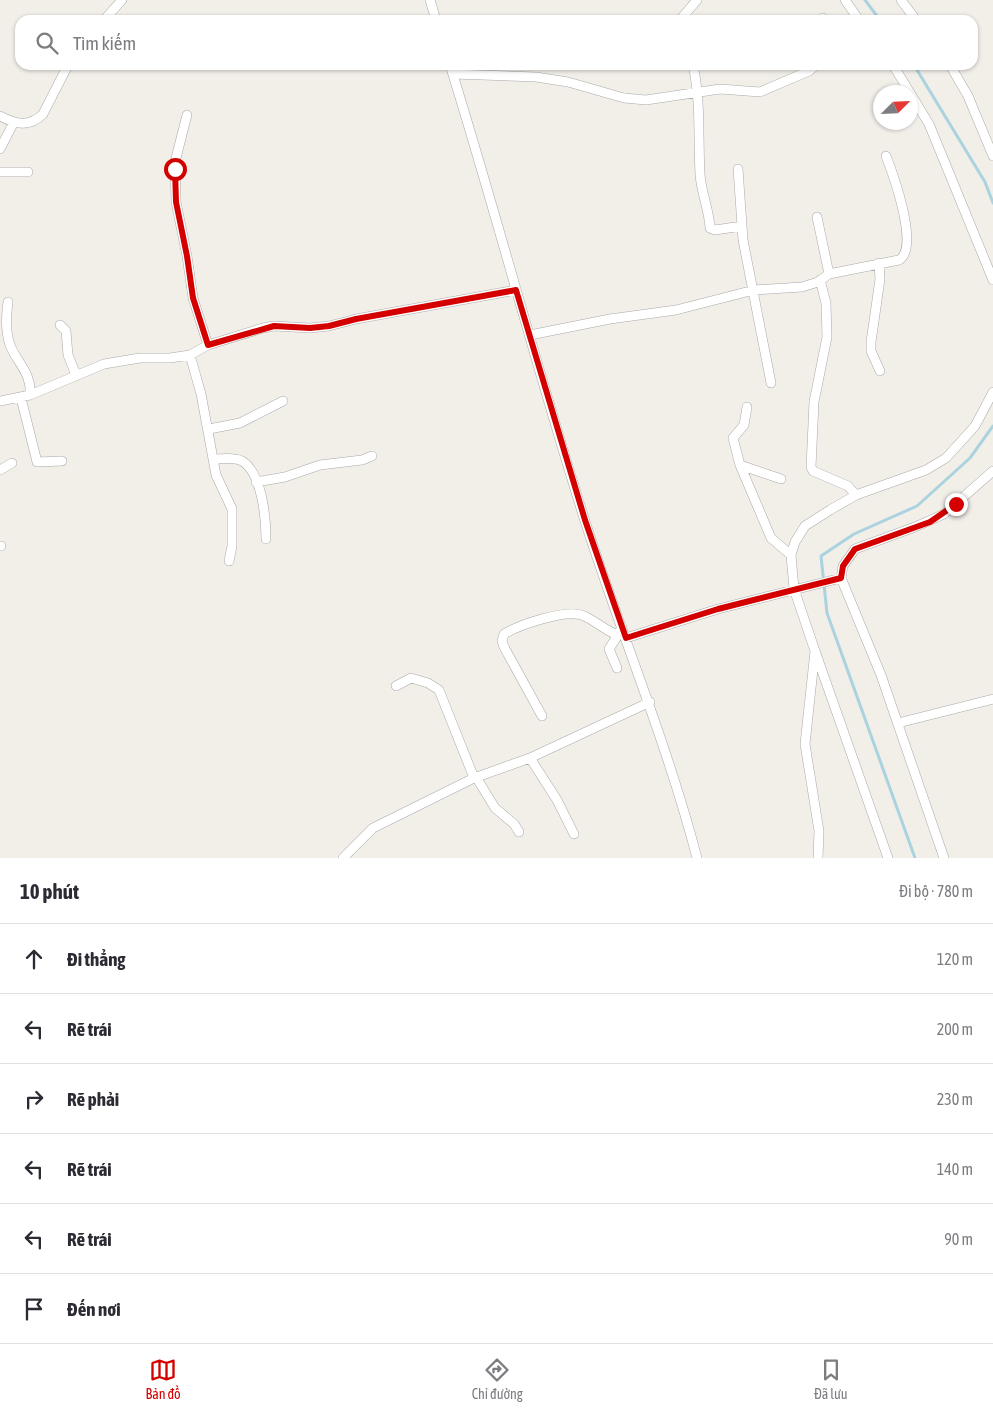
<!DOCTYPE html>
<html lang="vi">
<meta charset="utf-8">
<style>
:root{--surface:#fff;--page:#f7f7f7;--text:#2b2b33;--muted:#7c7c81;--line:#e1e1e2;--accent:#d40000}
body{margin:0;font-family:"Asap Condensed",sans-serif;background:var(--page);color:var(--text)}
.compass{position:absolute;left:873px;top:85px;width:45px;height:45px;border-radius:50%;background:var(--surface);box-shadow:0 1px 4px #0004;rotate:66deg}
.stop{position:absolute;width:15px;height:15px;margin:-11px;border:4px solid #d40000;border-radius:50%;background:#fff}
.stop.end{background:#d40000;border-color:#fff;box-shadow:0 1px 5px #0008}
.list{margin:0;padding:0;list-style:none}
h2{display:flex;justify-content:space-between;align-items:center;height:65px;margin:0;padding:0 20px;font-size:21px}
h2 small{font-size:16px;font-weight:400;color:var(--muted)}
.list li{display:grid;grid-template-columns:32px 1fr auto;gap:15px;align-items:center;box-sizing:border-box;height:70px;padding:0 20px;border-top:1px solid var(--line)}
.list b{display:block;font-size:19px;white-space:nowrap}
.list em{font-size:16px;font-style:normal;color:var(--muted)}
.icon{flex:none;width:28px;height:28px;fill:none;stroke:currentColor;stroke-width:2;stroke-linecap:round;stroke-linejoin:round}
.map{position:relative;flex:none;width:993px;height:858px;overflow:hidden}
.search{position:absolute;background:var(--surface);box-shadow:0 1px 4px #0004;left:15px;right:15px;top:15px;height:55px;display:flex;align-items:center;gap:12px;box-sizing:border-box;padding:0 18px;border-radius:15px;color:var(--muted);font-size:19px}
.sheet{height:485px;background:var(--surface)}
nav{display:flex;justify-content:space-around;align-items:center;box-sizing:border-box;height:70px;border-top:1px solid var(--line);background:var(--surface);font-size:14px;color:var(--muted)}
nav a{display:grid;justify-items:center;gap:2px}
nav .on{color:var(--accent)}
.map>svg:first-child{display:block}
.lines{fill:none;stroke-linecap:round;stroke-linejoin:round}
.stream{stroke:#aad3df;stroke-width:3}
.street-casing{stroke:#a9a9a9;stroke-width:10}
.street{stroke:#fff;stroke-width:9}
.route{stroke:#d40000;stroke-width:6}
</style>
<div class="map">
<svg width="993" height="858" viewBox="0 0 993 858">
<rect width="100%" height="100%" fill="#f2efe9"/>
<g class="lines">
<path class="stream" d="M865,0L880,20
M914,65L985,182L993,203
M915,858L827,613L821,556L854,534L917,506L970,458L993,426"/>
<g class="street-casing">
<path id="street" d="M430,0L436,20
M845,0L859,20
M901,0L916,20
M823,18V20
M104,20L122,0
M680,20L697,0
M450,65C497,216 537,370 585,521C621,634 667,743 697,858
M693,65C701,102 698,137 700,174C701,192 709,209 710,228L715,230L742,226
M893,65L929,124L993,280
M950,65L968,96L993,156
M453,74L536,77L568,82L624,98L646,100L720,89L760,92L809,71L816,65
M187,115L175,162L176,202L187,256L193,298L208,345
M0,116C15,124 29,128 43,114L68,65
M0,149L13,124
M738,169L743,240L771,383
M0,172H28
M817,217L829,274
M879,263L880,279L871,342V351L880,371
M820,280L826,303L827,337L814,402L811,467L813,471L848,486L856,495
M8,302C6,316 5,331 10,345C17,363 32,373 30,395
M60,325L66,331L68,355L76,375
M530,335L610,319L676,310L754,290L802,287L818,282L829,274L899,260C920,248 893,174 886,156
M190,355L201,394L216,475L232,509V546L229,561
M21,398L37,462L62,461
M0,401L30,395L104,364L140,358H170L190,355L208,345L263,328L274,326L310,328L329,326L356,319L516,290
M747,407L744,425L733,438L740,465L771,538L791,555
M209,429L240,423L283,401
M214,459C223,459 234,457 242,461C262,473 266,518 266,539
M740,465L781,479
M0,470L12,463
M256,482L285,477L320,465L362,460L372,456
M0,546H1
M626,638L718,609L841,578
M815,651L888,858
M617,668L609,649L618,635
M396,686L411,678L428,683L439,690L474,778
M542,716L504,647L502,641L504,634C519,625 567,608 584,616C595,621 604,629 615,634L618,635L622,627
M898,723L993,699
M530,758L557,800L574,834
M476,777L495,808L514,824L519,832
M343,858L373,828L474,778L530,758L650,702
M818,858L819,831L805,744L815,651L794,589L791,555L795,542L805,526L830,510L856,495L926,470L946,458L975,426L993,392
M944,858L881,675L841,578L843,566L855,549L915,527L944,514L993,471"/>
</g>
<use href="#street" class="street"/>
</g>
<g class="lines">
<path class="route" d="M175,169L176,202L187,256L193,298L208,345L274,326L310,328L329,326L356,319L516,290L585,520L626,638L718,609L841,578L843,566L855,549L930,522L956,504"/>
</g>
</svg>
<svg class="compass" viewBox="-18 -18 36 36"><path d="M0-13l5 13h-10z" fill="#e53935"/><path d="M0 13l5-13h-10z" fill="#7c7c81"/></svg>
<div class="stop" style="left:175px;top:169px"></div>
<div class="stop end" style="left:956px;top:504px"></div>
<div class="search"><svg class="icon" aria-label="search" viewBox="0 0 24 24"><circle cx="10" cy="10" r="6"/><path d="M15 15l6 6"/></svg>Tìm kiếm</div>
</div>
<section class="sheet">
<h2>10 phút<small>Đi bộ · 780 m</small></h2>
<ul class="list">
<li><svg class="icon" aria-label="ahead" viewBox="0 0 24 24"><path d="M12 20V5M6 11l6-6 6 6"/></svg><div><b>Đi thẳng</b></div><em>120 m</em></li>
<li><svg class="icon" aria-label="left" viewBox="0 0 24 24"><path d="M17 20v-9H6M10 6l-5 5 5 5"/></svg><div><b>Rẽ trái</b></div><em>200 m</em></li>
<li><svg class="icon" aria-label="right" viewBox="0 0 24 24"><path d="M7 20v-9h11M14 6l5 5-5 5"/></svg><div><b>Rẽ phải</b></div><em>230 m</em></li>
<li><svg class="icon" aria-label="left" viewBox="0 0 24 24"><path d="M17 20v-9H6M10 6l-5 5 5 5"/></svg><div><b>Rẽ trái</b></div><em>140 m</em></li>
<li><svg class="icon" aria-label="left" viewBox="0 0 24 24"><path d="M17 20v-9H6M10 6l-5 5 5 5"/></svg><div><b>Rẽ trái</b></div><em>90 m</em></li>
<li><svg class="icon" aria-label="arrive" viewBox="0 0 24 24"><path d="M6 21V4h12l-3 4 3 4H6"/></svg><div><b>Đến nơi</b></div></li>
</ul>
</section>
<nav>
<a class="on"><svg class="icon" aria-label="map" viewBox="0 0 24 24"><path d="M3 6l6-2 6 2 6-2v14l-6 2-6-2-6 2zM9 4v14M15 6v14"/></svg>Bản đồ</a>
<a><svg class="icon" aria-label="directions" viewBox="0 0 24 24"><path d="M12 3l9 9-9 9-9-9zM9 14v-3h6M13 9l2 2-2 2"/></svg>Chỉ đường</a>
<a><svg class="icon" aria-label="saved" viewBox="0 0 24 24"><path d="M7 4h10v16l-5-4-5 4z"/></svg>Đã lưu</a>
</nav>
